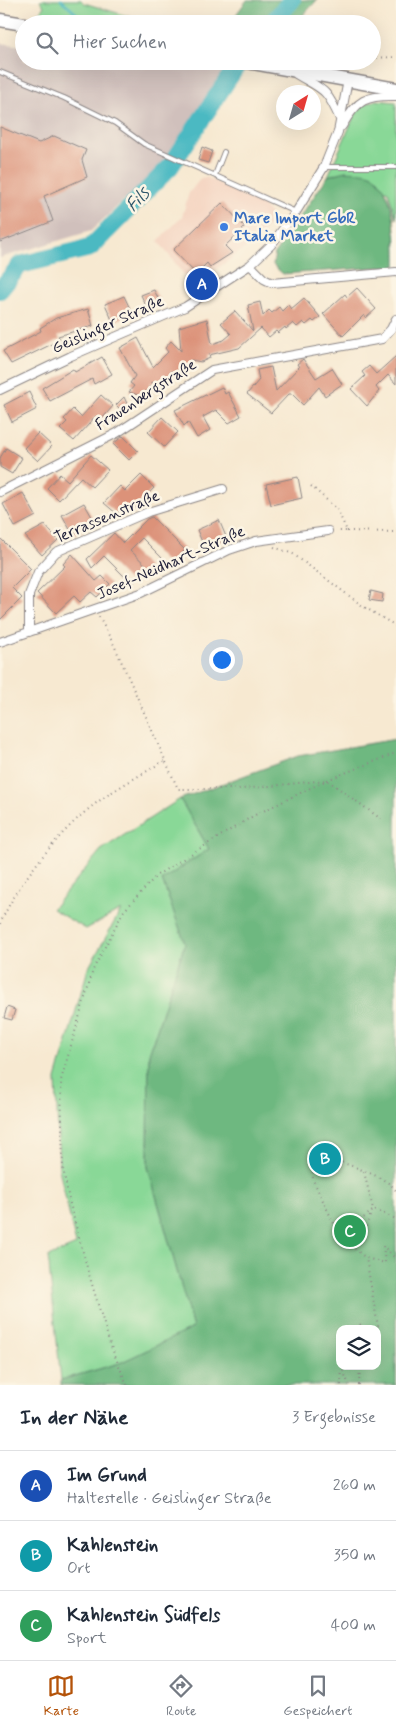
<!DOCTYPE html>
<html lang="de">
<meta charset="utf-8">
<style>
:root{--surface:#fff;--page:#f2f2f3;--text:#1f2937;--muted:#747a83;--line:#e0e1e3;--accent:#b45309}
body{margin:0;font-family:Mynerve,sans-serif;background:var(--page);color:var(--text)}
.controls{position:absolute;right:15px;bottom:15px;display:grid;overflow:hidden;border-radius:10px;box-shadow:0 5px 20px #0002}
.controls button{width:45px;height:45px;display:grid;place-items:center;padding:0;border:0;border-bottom:1px solid var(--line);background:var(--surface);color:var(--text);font:25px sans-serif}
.compass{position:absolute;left:276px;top:85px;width:45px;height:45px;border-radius:50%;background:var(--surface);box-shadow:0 5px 20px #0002;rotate:37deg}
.you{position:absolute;left:221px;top:659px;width:18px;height:18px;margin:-12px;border:4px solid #fff;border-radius:50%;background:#1a73e8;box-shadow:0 0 0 8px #1a73e833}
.badge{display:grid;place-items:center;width:32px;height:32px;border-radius:50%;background:var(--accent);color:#fff;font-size:16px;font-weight:700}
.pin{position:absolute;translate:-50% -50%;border:2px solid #fff;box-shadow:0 1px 5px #0006}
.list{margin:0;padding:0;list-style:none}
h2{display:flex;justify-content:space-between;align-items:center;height:65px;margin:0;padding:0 20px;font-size:21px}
h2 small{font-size:16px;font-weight:400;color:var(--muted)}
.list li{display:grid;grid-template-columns:32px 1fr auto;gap:15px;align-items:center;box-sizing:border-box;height:70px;padding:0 20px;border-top:1px solid var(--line)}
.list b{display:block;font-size:19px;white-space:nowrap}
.list p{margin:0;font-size:16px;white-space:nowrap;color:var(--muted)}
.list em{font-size:16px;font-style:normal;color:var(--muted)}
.icon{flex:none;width:28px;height:28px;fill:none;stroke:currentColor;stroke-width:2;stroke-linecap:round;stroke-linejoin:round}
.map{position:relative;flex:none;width:396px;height:1385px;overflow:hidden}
.search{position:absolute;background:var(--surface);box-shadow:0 5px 20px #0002;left:15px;right:15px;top:15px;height:55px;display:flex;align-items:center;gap:12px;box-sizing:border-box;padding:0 18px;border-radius:28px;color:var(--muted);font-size:19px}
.sheet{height:275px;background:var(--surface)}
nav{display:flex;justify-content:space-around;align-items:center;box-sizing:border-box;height:70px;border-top:1px solid var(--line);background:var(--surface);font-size:14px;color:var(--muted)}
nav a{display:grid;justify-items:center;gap:2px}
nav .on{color:var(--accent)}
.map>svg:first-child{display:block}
.built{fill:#f4d3c0}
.industrial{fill:#d0c0bc}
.green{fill:#89d897;stroke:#567d69}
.forest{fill:#6eb880;stroke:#486d5e;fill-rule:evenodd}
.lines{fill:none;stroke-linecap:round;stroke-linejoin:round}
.stream{stroke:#4bb9c2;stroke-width:3}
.river{stroke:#4bb9c2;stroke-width:18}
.building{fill:#dc9279}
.lane-casing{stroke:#8c8686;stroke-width:6}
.street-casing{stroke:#8c8686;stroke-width:10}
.primary-casing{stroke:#8c8686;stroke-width:15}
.path{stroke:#8c8686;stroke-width:2;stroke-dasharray:1 4;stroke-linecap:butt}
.lane{stroke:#fff;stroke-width:4}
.street{stroke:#fff;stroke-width:8}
.primary{stroke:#fff;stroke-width:12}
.shop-dot{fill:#3f7fe0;stroke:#fcf5e5;stroke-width:2}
.labels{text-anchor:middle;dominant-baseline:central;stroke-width:5;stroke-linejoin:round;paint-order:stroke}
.shop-label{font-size:16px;font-weight:bold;fill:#366cbe;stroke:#fcf5e5;text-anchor:start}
.street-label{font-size:16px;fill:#22223b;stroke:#fcf5e5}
.water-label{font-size:18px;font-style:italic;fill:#30576a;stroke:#fcf5e5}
</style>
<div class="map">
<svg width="396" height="1385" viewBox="0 0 396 1385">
<rect width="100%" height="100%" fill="#fcf5e5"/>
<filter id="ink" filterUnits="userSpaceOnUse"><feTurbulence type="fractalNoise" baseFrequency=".02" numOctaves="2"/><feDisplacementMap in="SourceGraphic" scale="10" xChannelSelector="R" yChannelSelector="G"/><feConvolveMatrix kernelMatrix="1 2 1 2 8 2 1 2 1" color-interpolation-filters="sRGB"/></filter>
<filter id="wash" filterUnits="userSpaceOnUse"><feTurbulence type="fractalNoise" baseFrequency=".0096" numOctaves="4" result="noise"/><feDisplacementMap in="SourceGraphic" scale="20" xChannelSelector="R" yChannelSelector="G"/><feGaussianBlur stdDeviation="1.12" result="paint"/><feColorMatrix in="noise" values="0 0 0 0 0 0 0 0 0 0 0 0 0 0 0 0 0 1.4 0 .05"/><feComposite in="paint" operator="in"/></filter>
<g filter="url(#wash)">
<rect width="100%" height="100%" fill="#f7e9d1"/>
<path class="built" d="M206,177L262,205L271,214V223L255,241L193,286L158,241L182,217L189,193L201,178Z"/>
<path class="industrial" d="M0,43L24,46V61H148L227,71L175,152L91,231L0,258Z"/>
<path class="green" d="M40,0H81L84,3L144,21L143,24H87L39,14L44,6Z
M376,100L396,102V219L388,191L346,171L328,176L353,119L361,106Z
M180,799L209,849L162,880L185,943L149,1054L148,1167L193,1328L120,1363L61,1380L48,1257L76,1245L59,1169L56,1079L88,969L121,910L86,929L52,909L101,850Z"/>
<path class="forest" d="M247,0H317L295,24H229Z
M346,171C353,172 366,171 373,175C396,193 396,238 396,266L283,274L273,265L275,253L328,176Z
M396,739V1385H61V1380L120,1363L193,1328L148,1167L149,1054L185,943L162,880L209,849L180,799L298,756ZM340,1329H377V1366H340Z"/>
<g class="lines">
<path class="stream" d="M61,0L80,17L104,24"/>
<path class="river" d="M271,24L292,0
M0,290L20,265L90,248L170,167L240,61"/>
</g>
<g id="blocks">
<path class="building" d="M0,127L39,143L54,136L86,150L82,160L87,177L44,196L53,221L0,242Z
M202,147L212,151L208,163L198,160Z
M222,203L245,227L225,246L232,253L210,267L207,263L196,274L173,250Z
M357,288L376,309L366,318L364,315L343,336L323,314L345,294L347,297Z
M154,290L160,302L147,308L141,295Z
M124,296L132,313L113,322L105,304Z
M304,298L320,317L314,322L312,320L306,325L303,322L297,327L293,323L286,329L285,327L278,333L276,331L269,337L261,328L239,348L209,355L210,358L201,362L191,360L189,370L181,373L171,371L169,382L166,381L160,385L151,382L149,392L146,391L144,397L129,392L134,386L130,383L135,376L120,348L138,338L153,367L168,352L165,348L171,341L181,351L179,327L207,319L212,344L224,340L231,334L221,323L235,311L253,331L248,305L260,302L263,316L269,310L272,313L279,307L282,311L288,305L291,309Z
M88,309L93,326L58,336L60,339L50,345L11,364L3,351L41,331L40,328L56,318Z
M396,356V384L388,375L376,387L379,391L367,406L351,389L365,376L362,372L369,366L376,374Z
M102,357L112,374L94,384L92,379L50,401L42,388L73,369L75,372Z
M303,359L316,378L332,368L342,384L325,396L319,387L303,405L292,394H289L271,413L247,394L259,380L257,370L271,367L276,391L299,367L297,364Z
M222,387L225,394L228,392L241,416L229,423L216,410L203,417L210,430L197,438L188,422L184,426L175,410Z
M29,392L37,409L12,422L4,405Z
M101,395L113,406L101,420L96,416L74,441L60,429L67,422L64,419L73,409L81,417Z
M124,397L129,408L123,412L116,405Z
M162,417L178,432L164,447L148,432Z
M38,433L52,446L38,461L24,448Z
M123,436L138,451L129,460L113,444Z
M6,448L22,458L12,474L0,467V458Z
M91,455L108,470L92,487L81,477L59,500L47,488L60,474L68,481Z
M141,475L154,488L132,511L126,505L117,514L104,503L120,486L125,491Z
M298,477L302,498L271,505L266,484Z
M23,493L36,516L15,527L3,504Z
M84,503L95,522L73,535L62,515Z
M152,517L185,550L170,566L142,538L130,550L148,567L132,584L104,556L92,568L87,559L114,533L123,543L147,519Z
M219,520L227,539L205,549L197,530Z
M45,525L58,540L42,555L25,536Z
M0,538L31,569L12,588L22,598L0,620Z
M72,554L96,581L102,576L110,584L97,597L91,592L80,602L74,596L56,613L37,593L65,566L63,564Z
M371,591L383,594L382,602L369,600Z
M7,1007L15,1010L12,1020L4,1018Z"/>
</g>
</g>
<g filter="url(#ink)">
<use href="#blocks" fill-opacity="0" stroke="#8c8686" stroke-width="1"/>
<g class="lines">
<g class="lane-casing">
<path id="lane" d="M0,72L64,98L115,123L144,144L296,212
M324,167H396
M215,175L224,152"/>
</g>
<g class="street-casing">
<path id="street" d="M296,74C324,91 325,86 340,119
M342,126C357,100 366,95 396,96
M250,265L264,279L272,283L396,272
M0,390L71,356L185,307L250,265L271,245L296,212L324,167L338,132L348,80
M0,492L117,433L212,370L382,339L391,329L396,319
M29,632V595L38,572L56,552L148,512L223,489
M0,642L141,593L229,550L256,541L328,531"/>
</g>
<g class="primary-casing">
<path id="primary" d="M0,20L24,24
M242,61L396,89"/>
</g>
<path class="path" d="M372,58L396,57
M350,71L351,66L356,61
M311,486L337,509L347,531H336
M347,531L396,532
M274,547L293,554L364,607L396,626
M99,617L114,645L178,789H242L327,780L381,819
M0,924C17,884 60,830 95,804C116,788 141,775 164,761
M312,1157L313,1180L341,1238L366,1258
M328,1157C346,1165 388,1176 396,1191
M333,1165H343
M364,1172L373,1209L396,1219
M356,1224L372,1211
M361,1224L366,1226L373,1209
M360,1329V1324L364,1329
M377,1344L382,1349L366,1258L385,1263L383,1246L396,1259
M127,1385L110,1344L88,1271L69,1200L63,1168L61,1080L93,970L123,912L157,875L253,816L327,780L396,753
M341,1385L342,1368L349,1385
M359,1385L360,1366"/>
<use href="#lane" class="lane"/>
<use href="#street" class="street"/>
<use href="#primary" class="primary"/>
</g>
</g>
<circle class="shop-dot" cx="224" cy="227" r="5"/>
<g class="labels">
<g class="shop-label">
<text x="234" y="218">Mare Import GbR<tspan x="234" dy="18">Italia Market</tspan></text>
</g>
<g class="street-label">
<text transform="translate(108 325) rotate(-24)">Geislinger Straße</text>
<text transform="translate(146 395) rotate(-33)">Frauenbergstraße</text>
<text transform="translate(107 517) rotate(-23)">Terrassenstraße</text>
<text transform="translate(171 563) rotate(-24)">Josef-Neidhart-Straße</text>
</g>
<g class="water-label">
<text transform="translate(138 200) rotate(-46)">Fils</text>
</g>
</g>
</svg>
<div class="controls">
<button><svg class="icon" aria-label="layers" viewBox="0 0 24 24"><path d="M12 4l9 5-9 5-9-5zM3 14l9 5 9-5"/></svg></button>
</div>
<svg class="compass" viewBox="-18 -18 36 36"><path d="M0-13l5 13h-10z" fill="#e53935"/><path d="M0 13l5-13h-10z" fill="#747a83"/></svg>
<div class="you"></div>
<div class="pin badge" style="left:202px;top:284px;background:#1a4fb4">A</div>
<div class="pin badge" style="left:325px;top:1159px;background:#0f9aa8">B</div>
<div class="pin badge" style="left:350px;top:1231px;background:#2e9e5b">C</div>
<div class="search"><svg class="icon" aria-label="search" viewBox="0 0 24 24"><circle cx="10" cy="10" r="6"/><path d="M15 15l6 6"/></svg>Hier suchen</div>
</div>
<section class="sheet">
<h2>In der Nähe<small>3 Ergebnisse</small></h2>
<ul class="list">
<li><span class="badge" style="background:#1a4fb4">A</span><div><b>Im Grund</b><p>Haltestelle · Geislinger Straße</p></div><em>260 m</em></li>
<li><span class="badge" style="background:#0f9aa8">B</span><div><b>Kahlenstein</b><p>Ort</p></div><em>350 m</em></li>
<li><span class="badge" style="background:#2e9e5b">C</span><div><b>Kahlenstein Südfels</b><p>Sport</p></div><em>400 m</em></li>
</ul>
</section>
<nav>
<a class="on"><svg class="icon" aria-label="map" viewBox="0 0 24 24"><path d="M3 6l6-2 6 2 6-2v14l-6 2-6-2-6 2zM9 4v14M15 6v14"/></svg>Karte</a>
<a><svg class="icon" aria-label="directions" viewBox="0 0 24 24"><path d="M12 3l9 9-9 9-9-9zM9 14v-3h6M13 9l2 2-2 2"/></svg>Route</a>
<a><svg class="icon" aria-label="saved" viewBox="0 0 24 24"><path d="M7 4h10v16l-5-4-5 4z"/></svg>Gespeichert</a>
</nav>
